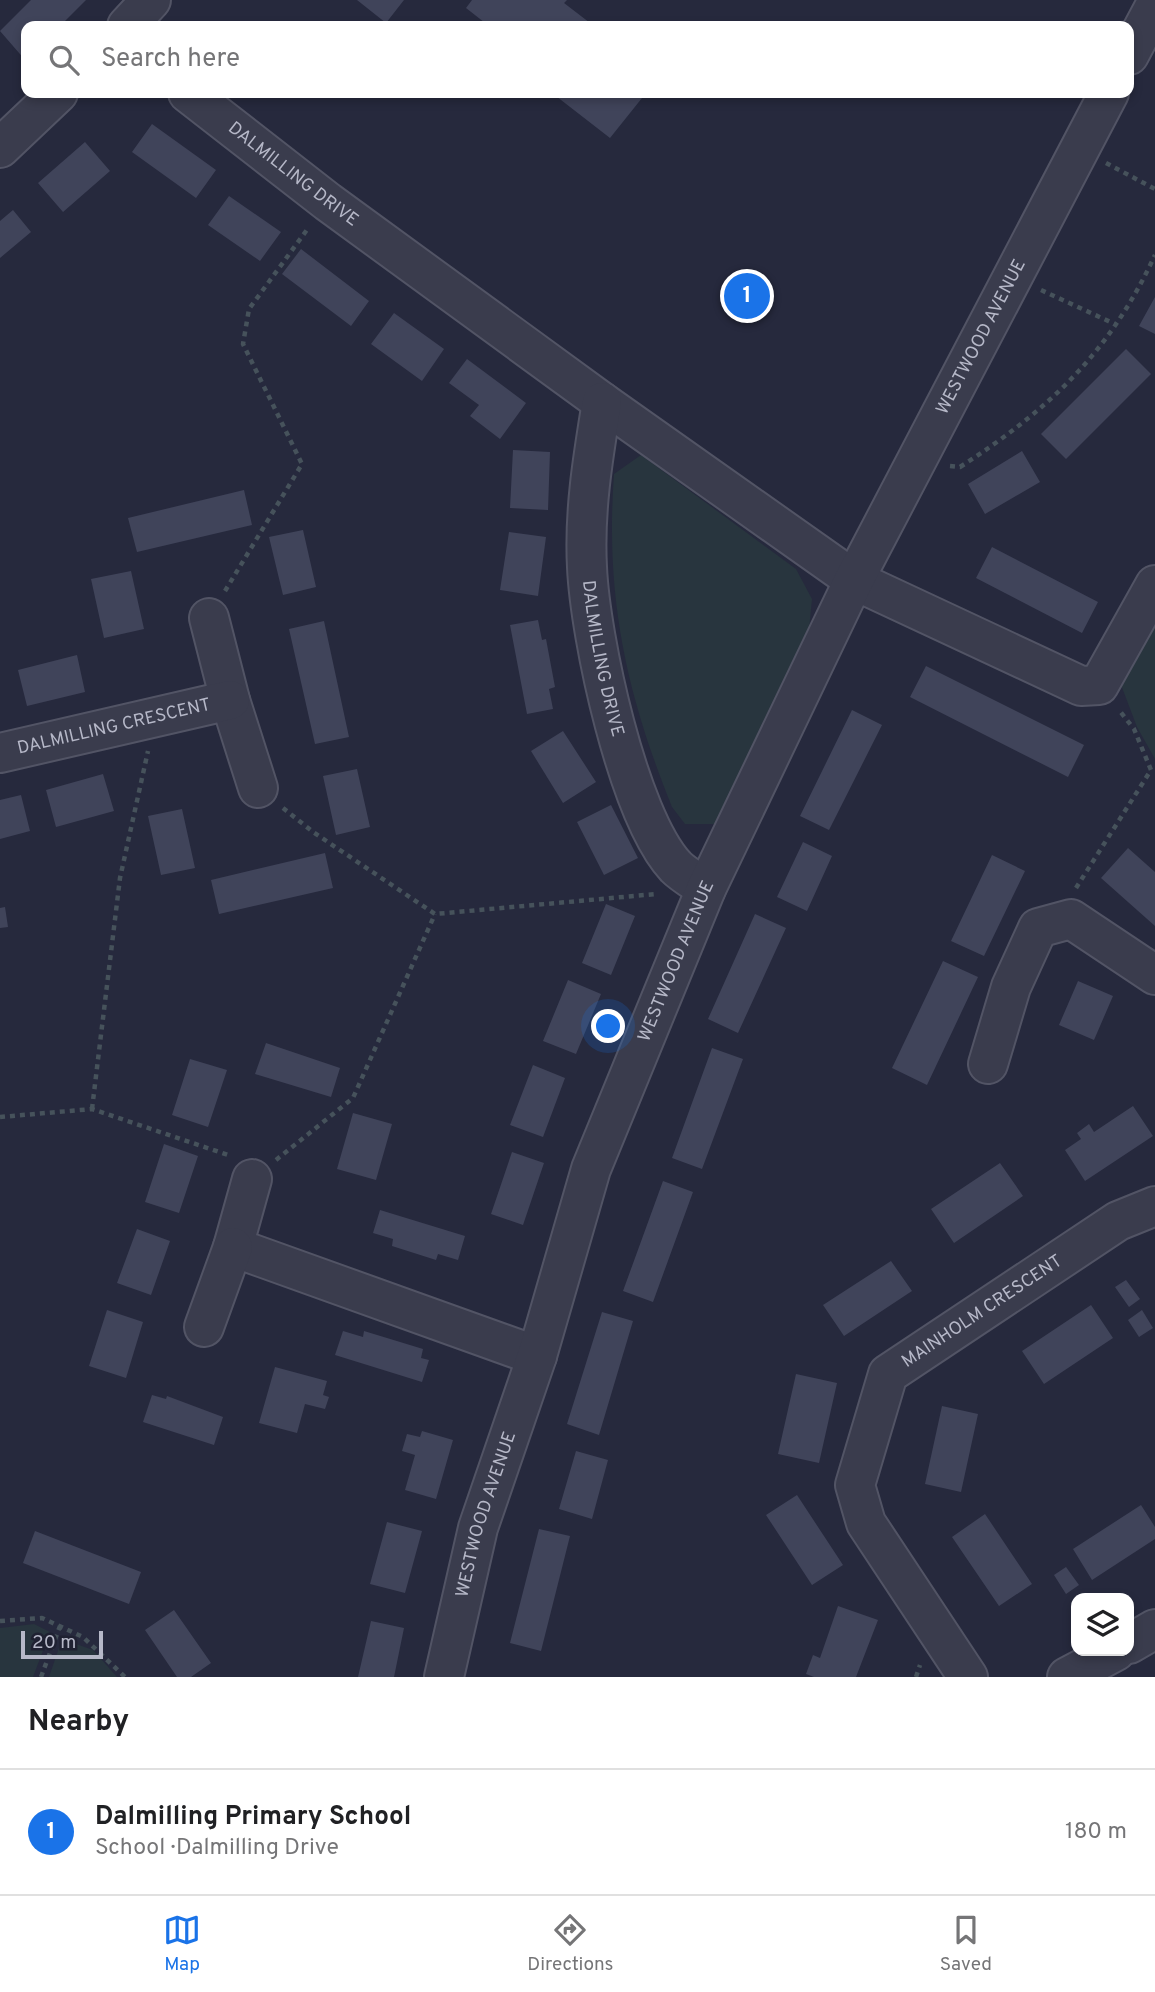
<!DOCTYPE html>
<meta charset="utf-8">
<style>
:root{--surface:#fff;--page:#f6f6f6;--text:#202124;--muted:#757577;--line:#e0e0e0;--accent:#1a73e8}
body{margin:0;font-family:Overpass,sans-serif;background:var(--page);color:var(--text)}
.controls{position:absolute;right:21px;bottom:21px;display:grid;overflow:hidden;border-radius:14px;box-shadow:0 4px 10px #0003}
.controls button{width:63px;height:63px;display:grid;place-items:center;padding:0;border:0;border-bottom:2px solid var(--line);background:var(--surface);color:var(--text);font:35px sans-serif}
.scale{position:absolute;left:21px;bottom:18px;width:82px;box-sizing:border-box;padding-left:7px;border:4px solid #b6b8c8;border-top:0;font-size:19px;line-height:24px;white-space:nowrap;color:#b6b8c8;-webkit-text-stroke:5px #1f2132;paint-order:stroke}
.you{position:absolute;left:609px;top:1027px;width:24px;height:24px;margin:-18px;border:5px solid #fff;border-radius:50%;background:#1a73e8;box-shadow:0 0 0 10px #1a73e833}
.badge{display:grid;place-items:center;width:46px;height:46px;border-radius:50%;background:var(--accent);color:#fff;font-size:23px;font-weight:700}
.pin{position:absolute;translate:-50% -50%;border:4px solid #fff;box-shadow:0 2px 7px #0006}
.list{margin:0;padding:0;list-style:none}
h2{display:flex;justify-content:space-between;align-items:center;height:91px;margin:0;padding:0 28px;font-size:30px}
h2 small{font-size:23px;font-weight:400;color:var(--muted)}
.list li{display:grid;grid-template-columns:46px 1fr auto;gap:21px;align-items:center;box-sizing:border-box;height:126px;padding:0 28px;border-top:2px solid var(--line)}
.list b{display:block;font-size:26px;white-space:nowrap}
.list p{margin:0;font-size:23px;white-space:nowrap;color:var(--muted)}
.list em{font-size:23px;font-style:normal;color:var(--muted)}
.icon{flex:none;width:38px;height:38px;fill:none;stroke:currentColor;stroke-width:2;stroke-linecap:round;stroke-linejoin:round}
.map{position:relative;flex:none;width:1155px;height:1677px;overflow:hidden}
.search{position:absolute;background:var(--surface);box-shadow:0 4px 10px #0003;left:21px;right:21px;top:21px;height:77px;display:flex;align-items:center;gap:18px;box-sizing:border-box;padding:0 24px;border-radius:14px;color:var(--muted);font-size:26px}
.sheet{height:217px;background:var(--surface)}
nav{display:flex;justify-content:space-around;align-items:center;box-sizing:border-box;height:98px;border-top:2px solid var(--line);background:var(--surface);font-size:19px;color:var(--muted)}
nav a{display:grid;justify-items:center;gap:4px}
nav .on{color:var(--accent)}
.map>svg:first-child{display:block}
.green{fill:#28353e}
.building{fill:#40445a}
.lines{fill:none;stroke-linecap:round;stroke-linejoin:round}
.minor-casing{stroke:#525465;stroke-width:42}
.path{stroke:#46525b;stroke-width:4.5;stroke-dasharray:5 5;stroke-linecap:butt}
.minor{stroke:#3a3c4d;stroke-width:38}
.labels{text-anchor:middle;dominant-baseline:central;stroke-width:5;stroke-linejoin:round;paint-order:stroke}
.street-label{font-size:18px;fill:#b6b8c8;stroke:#1f2132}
</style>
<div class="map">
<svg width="1155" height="1677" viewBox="0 0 1155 1677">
<rect width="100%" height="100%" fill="#26293d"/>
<path class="green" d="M641,455L796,569L812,599L809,630L715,824H685L672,807C626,693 605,597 614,474Z
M1155,603V759L1137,727L1118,677Z
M34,1624L50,1632L33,1677H0V1628Z
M62,1639L93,1650L117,1677H49Z"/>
<path class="building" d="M31,0H86L60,26H26V61L0,31Z
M357,0H404L386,23Z
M472,0H567L564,3L594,26H489L466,8Z
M552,93H646L610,138Z
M152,124L216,170L196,198L132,152Z
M85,142L110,171L63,212L38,183Z
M229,196L281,232L260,261L208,225Z
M13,210L31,232L0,258V221Z
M301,249L369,301L351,326L282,274Z
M1155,297V334L1139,326Z
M394,313L444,349L422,381L371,344Z
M1126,349L1151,374L1066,459L1041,434Z
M467,359L526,403L500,439L470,416L479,405L449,383Z
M513,450L550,452L548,510L510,508Z
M1022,451L1040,482L985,514L968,484Z
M244,490L252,525L137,552L128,518Z
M303,530L316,587L283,595L269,537Z
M509,532L546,537L538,596L500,590Z
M992,547L1098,602L1082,633L976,578Z
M131,571L144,629L104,638L91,579Z
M538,620L542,640L546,639L555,687L549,689L553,709L527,714L510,625Z
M324,621L349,737L315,744L289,629Z
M77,655L85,692L27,706L18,670Z
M926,666L1084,745L1068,777L910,697Z
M852,710L882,725L829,830L800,816Z
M563,731L596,782L563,803L531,751Z
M357,769L370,827L336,835L323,776Z
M103,774L114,811L56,827L46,790Z
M21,795L30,831L0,839V800Z
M611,805L638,858L604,875L577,822Z
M182,809L195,868L161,875L148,816Z
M803,842L832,856L807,911L777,897Z
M1128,848L1155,872V926L1101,878Z
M325,853L333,888L219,914L211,880Z
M992,855L1025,871L984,956L951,941Z
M606,904L635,916L611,975L582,963Z
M5,907L8,927L0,928V908Z
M755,914L786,928L738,1033L708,1019Z
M943,961L978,977L927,1085L892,1068Z
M568,980L601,994L576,1054L543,1041Z
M1078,981L1113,996L1094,1040L1059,1025Z
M266,1043L340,1068L331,1097L255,1074Z
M712,1048L743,1059L702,1169L672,1158Z
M190,1059L227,1070L208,1127L172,1115Z
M533,1065L565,1078L543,1137L510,1125Z
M1133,1106L1153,1136L1085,1181L1065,1150L1081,1139L1077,1133L1089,1124L1094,1132Z
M353,1113L392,1124L376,1180L337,1169Z
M164,1144L198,1156L179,1213L145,1202Z
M512,1152L544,1163L523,1225L491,1214Z
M1000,1163L1023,1196L954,1243L931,1209Z
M663,1181L693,1192L653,1302L623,1291Z
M380,1210L465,1236L458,1260L438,1254L436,1260L392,1246L393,1239L373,1233Z
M137,1229L170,1241L151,1295L117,1283Z
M891,1261L912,1291L844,1336L823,1305Z
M1126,1280L1140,1299L1129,1307L1115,1287Z
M1091,1305L1113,1338L1044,1384L1022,1351Z
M107,1310L143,1322L126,1378L89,1366Z
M1142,1310L1153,1328L1139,1337L1128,1320Z
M602,1312L633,1321L599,1435L567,1424Z
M343,1331L363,1337L364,1331L423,1349L421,1358L429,1360L422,1382L335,1355Z
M275,1367L327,1381L323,1395L329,1397L325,1409L305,1404L297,1433L259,1423Z
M796,1374L837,1383L819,1463L778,1454Z
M152,1395L166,1399L167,1396L223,1417L214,1445L143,1422Z
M942,1406L978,1414L961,1492L925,1484Z
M422,1431L453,1440L436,1499L405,1490L415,1455L402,1451L407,1434L420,1437Z
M576,1451L608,1460L592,1519L559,1509Z
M797,1495L843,1565L812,1585L766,1515Z
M1141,1505L1155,1527V1539L1092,1580L1073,1549Z
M985,1514L1032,1584L999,1606L952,1537Z
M387,1522L422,1531L405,1593L370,1584Z
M539,1529L570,1536L541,1651L510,1643Z
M35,1531L141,1572L129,1604L23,1563Z
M1066,1567L1079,1585L1066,1594L1054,1575Z
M838,1606L878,1620L856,1677H814L806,1674L813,1655L820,1658Z
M174,1610L211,1663L191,1677H177L145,1630Z
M371,1621L404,1628L394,1677H358Z"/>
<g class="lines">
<g class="minor-casing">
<g id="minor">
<path d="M127,26L151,0"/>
<path d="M1129,55L1155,6"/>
<path id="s1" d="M188,93L328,202L602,402L854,580L1081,686L1099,685L1155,585"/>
<path d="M0,148L58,93"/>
<path id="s2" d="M602,402C593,457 584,511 587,567C590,637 628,816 676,867C684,875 697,882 706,889"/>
<path d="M209,618L230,700L258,788"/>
<path id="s3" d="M0,753L230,700"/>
<path d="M988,1064L1011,987L1038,928L1071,919L1155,975"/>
<path d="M252,1179L233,1247L537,1356"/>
<path d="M204,1327L233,1247"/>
<path d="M1129,1644L1155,1629"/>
<path id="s4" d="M444,1677L478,1528L537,1356L591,1169L706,889L854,580L1109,93"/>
<path id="s5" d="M968,1677L866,1523L855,1485L888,1374L1118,1221L1155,1206"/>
<path d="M1067,1677L1116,1651"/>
</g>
</g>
<path class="path" d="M1106,163L1155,189
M1041,290L1117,325
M950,466L960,467C1050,409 1110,352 1155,255
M225,591L302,464L243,344L249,309L309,227
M283,808L313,832L435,914L656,894
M1076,888L1151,770L1134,729L1119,710
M92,1109L120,878L148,751
M0,1117L92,1109L231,1156
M276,1160L353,1098L435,914
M0,1621L42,1618L83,1637L125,1677
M41,1677L60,1626
M916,1677L920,1665"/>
<use href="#minor" class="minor"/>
</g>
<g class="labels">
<g class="street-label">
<text stroke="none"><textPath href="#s1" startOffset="133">DALMILLING DRIVE</textPath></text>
<text stroke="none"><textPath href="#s4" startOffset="1449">WESTWOOD AVENUE</textPath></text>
<text stroke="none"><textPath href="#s2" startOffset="259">DALMILLING DRIVE</textPath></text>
<text stroke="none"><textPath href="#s3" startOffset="117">DALMILLING CRESCENT</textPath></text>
<text stroke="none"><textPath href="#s4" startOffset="754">WESTWOOD AVENUE</textPath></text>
<text stroke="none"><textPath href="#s5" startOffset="453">MAINHOLM CRESCENT</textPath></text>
<text stroke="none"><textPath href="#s4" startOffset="168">WESTWOOD AVENUE</textPath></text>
</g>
</g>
</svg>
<div class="controls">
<button><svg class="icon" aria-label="layers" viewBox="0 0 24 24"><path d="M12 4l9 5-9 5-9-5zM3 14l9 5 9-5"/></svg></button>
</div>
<div class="scale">20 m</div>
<div class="you"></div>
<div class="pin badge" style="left:747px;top:296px">1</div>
<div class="search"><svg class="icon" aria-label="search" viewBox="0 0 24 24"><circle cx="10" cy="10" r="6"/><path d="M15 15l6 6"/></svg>Search here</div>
</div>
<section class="sheet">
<h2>Nearby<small></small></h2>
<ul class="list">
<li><span class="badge">1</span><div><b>Dalmilling Primary School</b><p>School · Dalmilling Drive</p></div><em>180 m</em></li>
</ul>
</section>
<nav>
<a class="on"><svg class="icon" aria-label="map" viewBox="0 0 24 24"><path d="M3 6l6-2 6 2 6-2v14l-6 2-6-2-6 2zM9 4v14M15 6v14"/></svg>Map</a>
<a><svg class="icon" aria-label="directions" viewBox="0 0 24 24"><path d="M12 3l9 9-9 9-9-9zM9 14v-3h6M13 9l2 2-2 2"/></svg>Directions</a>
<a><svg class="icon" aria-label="saved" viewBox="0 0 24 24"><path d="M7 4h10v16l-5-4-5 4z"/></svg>Saved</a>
</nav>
